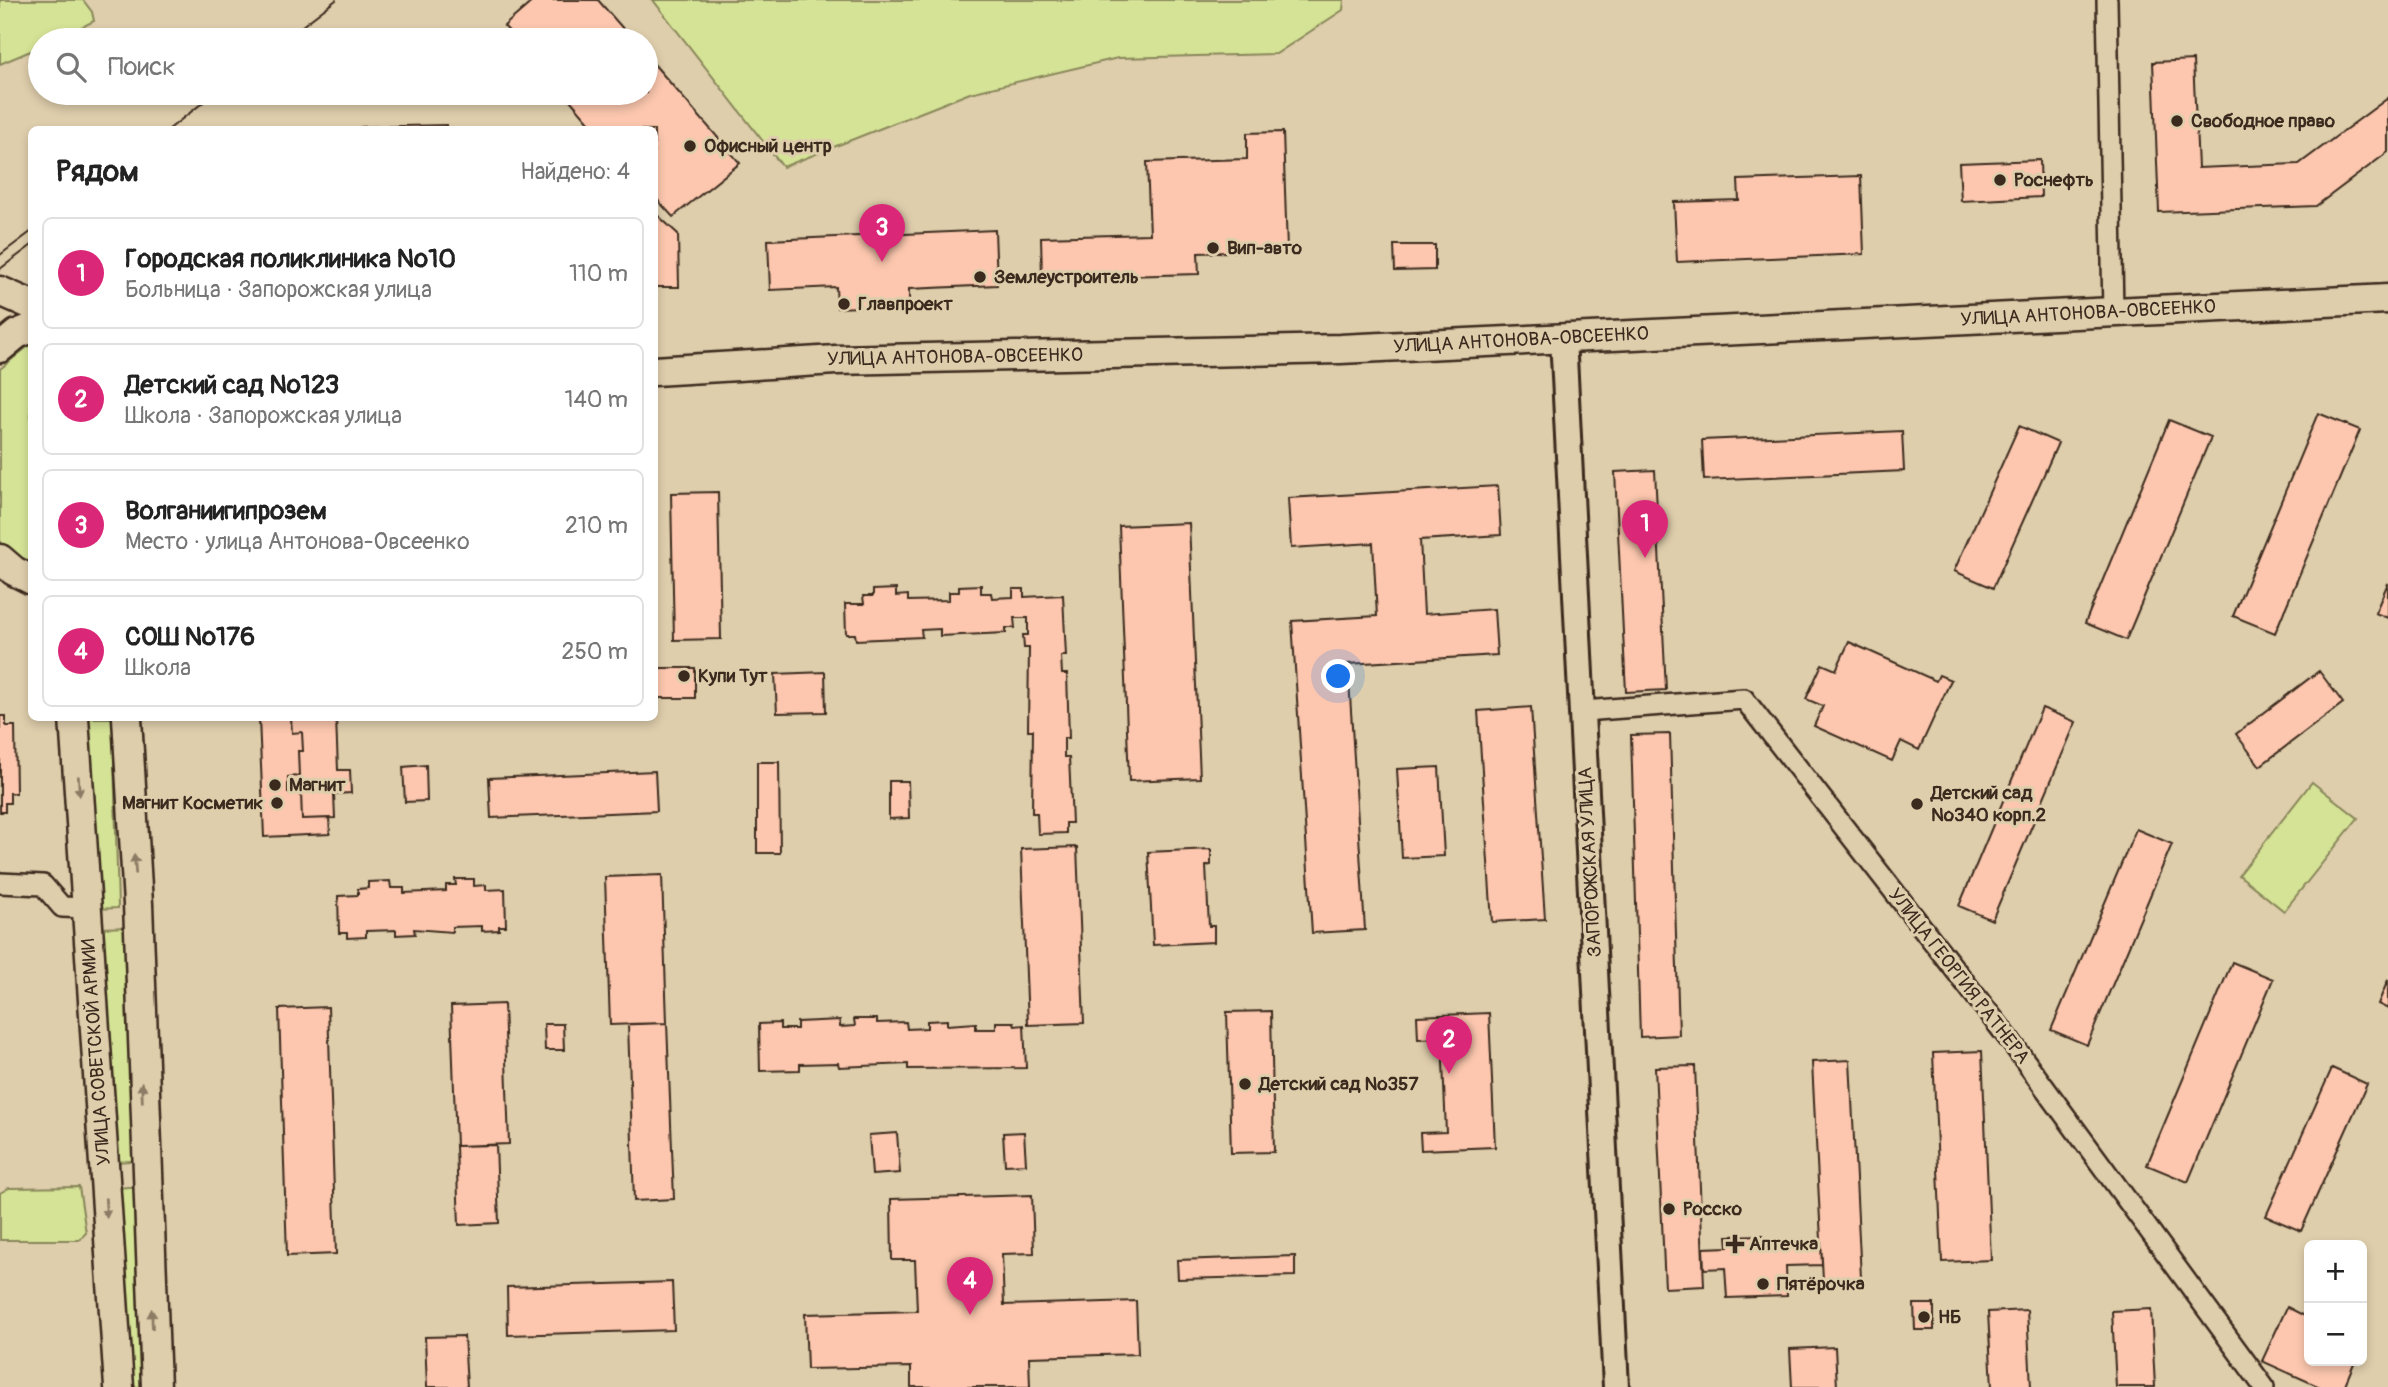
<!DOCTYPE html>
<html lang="ru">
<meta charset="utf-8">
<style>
:root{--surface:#fff;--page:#f2f2f2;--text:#222;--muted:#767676;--line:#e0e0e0;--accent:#db2777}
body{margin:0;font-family:Pangolin,sans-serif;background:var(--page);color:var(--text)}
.controls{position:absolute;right:21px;bottom:21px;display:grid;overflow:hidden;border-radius:10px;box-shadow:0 4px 10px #0003}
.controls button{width:63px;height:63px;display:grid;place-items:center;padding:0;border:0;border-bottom:2px solid var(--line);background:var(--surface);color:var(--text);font:35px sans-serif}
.you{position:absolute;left:1339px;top:677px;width:24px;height:24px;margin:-18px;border:5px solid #fff;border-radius:50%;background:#1a73e8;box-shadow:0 0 0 10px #1a73e833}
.badge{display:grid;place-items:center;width:46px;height:46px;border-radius:50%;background:var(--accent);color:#fff;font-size:23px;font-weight:700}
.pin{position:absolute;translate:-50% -58px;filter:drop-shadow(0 2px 4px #0008)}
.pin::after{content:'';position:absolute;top:37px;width:24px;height:21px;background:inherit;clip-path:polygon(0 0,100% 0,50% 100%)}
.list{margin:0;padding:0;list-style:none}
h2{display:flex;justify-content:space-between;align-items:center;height:91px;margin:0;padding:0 28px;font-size:30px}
h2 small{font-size:23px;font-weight:400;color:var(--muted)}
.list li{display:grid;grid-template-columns:46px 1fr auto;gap:21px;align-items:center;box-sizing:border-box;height:112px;margin:0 14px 14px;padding:0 14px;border:2px solid var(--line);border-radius:10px}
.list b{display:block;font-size:26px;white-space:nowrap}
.list p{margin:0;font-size:23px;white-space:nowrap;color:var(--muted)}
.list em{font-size:23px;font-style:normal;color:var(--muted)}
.icon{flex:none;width:38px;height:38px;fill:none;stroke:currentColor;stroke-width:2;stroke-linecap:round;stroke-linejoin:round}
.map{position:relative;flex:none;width:2388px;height:1387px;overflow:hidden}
.search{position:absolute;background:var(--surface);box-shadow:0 4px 10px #0003;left:28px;top:28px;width:630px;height:77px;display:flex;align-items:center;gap:18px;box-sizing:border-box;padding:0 24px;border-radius:38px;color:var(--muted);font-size:26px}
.panel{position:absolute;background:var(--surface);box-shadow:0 4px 10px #0003;left:28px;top:126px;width:630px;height:595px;border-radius:10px}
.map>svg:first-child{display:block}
.green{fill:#d5e396;stroke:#88865a;stroke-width:2}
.building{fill:#fcc7ae;stroke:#3b2a1e;stroke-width:2}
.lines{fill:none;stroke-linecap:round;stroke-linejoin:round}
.minor-casing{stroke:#3b2a1e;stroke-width:24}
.tertiary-casing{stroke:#3b2a1e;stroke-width:30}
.secondary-casing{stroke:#3b2a1e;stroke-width:33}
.minor{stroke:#dfceac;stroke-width:19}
.tertiary{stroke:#dfceac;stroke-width:24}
.secondary{stroke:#dfceac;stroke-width:28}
.tram{stroke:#3b2a1e;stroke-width:2}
.oneway{fill:#8d7c65}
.poi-dot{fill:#3b2a1e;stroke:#dfceac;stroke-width:2.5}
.labels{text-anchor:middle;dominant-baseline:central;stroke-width:6;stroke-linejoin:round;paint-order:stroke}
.poi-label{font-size:19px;font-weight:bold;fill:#3b2a1e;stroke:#dfceac;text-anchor:start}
.street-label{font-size:19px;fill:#3b2a1e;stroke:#dfceac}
</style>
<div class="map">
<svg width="2388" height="1387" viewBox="0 0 2388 1387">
<rect width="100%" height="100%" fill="#dfceac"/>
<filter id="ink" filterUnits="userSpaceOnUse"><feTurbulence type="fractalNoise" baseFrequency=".0143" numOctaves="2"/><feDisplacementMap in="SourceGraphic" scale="14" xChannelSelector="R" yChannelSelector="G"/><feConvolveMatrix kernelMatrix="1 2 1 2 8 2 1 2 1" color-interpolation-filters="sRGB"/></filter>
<g filter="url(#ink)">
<path class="green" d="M0,0H83L92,12L94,21L56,40H40V47L0,64Z
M653,0H1344L1343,10L1276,54L1118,58L970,93L783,167Z
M31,344V565L14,555L0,541V369Z
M77,718H113L118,908L95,909Z
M2312,782L2358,818L2284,911L2239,875Z
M128,927L143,1160L117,1162L102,928Z
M144,1186L154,1387H129L115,1188Z
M79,1187L86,1233L79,1240H0V1193L9,1188Z"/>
<path class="building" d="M534,0H598L633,40H517L504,26Z
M646,55L740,163L673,217L654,196V130H596L564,93H646Z
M2193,60L2198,168L2299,164L2388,98V152L2316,206L2159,212L2153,62Z
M446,125V130H361V127Z
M1283,132L1287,250L1198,253L1199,274L1042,278L1041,237L1150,234L1147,162L1247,159V133Z
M2040,160L2041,197L1961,201L1959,163Z
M1861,176L1864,254L1677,262L1674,202L1739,200L1738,180Z
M654,212L678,234L679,287H654Z
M995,230L997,285L909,289V305L837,308L836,287L770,290L768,240Z
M1394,245H1435V270L1395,271Z
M2318,413L2360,430L2275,633L2233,616Z
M2169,420L2211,437L2126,640L2085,623Z
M2019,426L2058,443L1993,588L1954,571Z
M1902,431L1904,471L1704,480L1702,440Z
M1655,470L1666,690L1626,692L1615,472Z
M1498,486L1501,535L1420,540L1424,614L1494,609L1497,655L1348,664L1365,930L1312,933L1292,621L1377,616L1373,543L1291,548L1288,498Z
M718,492L721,639L674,640L671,493Z
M1189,523L1200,778L1129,781L1119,526Z
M2388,583V618L2375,613Z
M981,585V593H991L992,598L1013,597V589H1024V597L1063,595L1066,656H1061L1062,674H1067L1069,738H1064V757H1069L1072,823H1066V833L1038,834L1037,813H1032L1033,730H1028L1029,648H1024L1023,635H1028V618H1014L1015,628H1006V633L940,636V629L921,630L922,637L856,640L855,634H846L845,604H864L863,596H873V590L896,589V596L908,595V601L949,600V592H959V586Z
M1849,642L1936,681L1939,675L1951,680L1919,750L1901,741L1892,761L1814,726L1823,706L1806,699L1822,664L1836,670Z
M654,668H695V698H654Z
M2319,671L2343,703L2260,766L2236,734Z
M825,672L826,712L777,713L775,674Z
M1531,707L1545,919L1492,922L1478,711Z
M2042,708L2076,722L1992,920L1959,906Z
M0,716H6V726H15L16,793H10V803H5V812H0Z
M259,718H291L292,733L302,732L303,751H298L299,776L288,777V793H301L302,819L329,818L330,834L264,837Z
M291,718H336L338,770H350L351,793L334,794L335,818L302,819L301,793H288V777L299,776L298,751H303L302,732L292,733Z
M1670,734L1679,1035L1640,1037L1631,735Z
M757,762H779L780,853H757Z
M426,765L427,801L405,802L403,767Z
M1439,767L1444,856L1402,858L1397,769Z
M655,771L657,811L491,818L489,778Z
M889,781H908L909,818L889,819Z
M2136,829L2172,844L2087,1045L2051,1030Z
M1077,847L1084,1023L1028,1025L1021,849Z
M1211,849V865L1206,866L1209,926H1214V942L1153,945L1148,852Z
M662,875L667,1023L610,1025L605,877Z
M455,879H474V886L486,885V890L505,889L506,926H499V930L482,931V926L452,927V932L414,929L415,934L396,935V930L366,931V937L347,938V933H339L338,896L358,895V889L368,888V882L390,881L391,888H404V893L446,891V885H456Z
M2232,962L2273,979L2188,1182L2147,1165Z
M2388,980V1009L2378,1004Z
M504,1004L509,1144L456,1146L451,1006Z
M328,1007L336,1254L287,1256L279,1009Z
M1271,1011L1274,1152L1231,1153L1227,1012Z
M1489,1013L1495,1147L1421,1150L1420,1133L1446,1132L1442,1038L1418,1039L1417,1016Z
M854,1019H877V1023L906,1022L907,1029L927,1028V1021L947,1020V1025L976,1023V1029H996V1022H1014L1015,1026L1024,1025L1026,1068L908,1069V1064L839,1067L838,1063L800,1064V1070L760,1071L759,1024L780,1023V1029H797V1022L840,1020V1027L855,1026Z
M667,1023L674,1199L634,1201L628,1024Z
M544,1024H563L564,1050H545Z
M1982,1051L1991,1260L1942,1262L1933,1053Z
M1850,1060L1861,1278L1823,1280L1812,1062Z
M1695,1066L1704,1286L1665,1288L1655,1067Z
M2332,1068L2367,1084L2301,1231L2266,1216Z
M1024,1132L1026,1164L1005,1165L1003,1133Z
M897,1133L900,1173L872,1175L869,1135Z
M496,1145L499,1223L459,1225L456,1146Z
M1032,1195L1034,1253L1002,1254L1004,1305L1136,1301L1138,1354L1029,1357L1030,1387H911V1367L807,1369L805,1314L917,1311L915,1260H892L891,1199Z
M1763,1235V1246L1821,1244L1822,1265L1786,1266L1787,1296L1727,1298L1725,1268L1704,1269L1703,1248L1728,1247L1727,1236Z
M1295,1256V1276L1178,1279L1177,1260Z
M672,1282L674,1330L508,1335L507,1287Z
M1914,1304H1934V1330H1915Z
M2287,1307L2309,1318V1361H2355L2344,1387H2320L2262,1361Z
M2151,1309L2155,1387H2116L2112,1311Z
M2027,1310L2031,1387H1992L1988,1312Z
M464,1336L467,1387H427L425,1337Z
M1835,1347L1837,1387H1792L1790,1349Z"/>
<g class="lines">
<g class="minor-casing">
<path id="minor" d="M2107,0L2113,312
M1583,711L1744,699L2009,1039L2264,1387
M0,883L43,885L62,907L87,908"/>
</g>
<g class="tertiary-casing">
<path id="tertiary" d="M1563,337L1616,1387"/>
</g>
<g class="secondary-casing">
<path id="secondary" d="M0,291L32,305
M0,348L17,334L32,328
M654,371L836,360L1340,349L2388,299
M0,559L14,571L32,580
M74,718L119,1387
M127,718L138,904L156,1387"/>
</g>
<use href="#minor" class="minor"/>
<use href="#tertiary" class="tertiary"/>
<use href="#secondary" class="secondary"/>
<path class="tram" d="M284,40L336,0
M168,130L215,93
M0,255L32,231
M0,269L32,245"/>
</g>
<defs><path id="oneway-solid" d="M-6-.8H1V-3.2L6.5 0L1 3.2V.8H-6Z" transform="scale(1.75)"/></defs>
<g class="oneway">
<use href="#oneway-solid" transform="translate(79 786) rotate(86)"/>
<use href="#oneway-solid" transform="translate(135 864) rotate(-94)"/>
<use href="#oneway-solid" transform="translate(142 1092) rotate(-92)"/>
<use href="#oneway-solid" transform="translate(106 1208) rotate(86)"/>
<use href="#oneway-solid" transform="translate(152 1319) rotate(-93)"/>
</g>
</g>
<g class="poi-dot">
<circle cx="2177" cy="121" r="7"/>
<circle cx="690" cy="146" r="7"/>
<circle cx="2000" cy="180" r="7"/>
<circle cx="1213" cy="248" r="7"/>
<circle cx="980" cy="277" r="7"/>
<circle cx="844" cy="304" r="7"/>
<circle cx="684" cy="676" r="7"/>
<circle cx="275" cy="785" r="7"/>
<circle cx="277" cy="803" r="7"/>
<circle cx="1917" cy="804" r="7"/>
<circle cx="1245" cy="1084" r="7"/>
<circle cx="1669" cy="1209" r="7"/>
<path d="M1731.5 1233.5h7v7h7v7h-7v7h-7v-7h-7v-7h7z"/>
<circle cx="1763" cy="1284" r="7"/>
<circle cx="1924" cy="1317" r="7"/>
</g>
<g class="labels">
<g class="poi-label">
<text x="2191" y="121">Свободное право</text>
<text x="704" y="146">Офисный центр</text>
<text x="2014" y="180">Роснефть</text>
<text x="1227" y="248">Вип-авто</text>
<text x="994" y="277">Землеустроитель</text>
<text x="858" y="304">Главпроект</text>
<text x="698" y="676">Купи Тут</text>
<text x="289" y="785">Магнит</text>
<text x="1931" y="793">Детский сад<tspan x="1931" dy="22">№340 корп.2</tspan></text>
<text x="263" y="803" text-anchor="end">Магнит Косметик</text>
<text x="1259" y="1084">Детский сад №357</text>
<text x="1683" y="1209">Росско</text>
<text x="1749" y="1244">Аптечка</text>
<text x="1777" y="1284">Пятёрочка</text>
<text x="1938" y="1317">НБ</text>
</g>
<g class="street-label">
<text transform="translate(2088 313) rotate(-3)">УЛИЦА АНТОНОВА-ОВСЕЕНКО</text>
<text transform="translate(1521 340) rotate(-3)">УЛИЦА АНТОНОВА-ОВСЕЕНКО</text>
<text transform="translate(955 357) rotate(-1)">УЛИЦА АНТОНОВА-ОВСЕЕНКО</text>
<text transform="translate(1590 862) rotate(-93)">ЗАПОРОЖСКАЯ УЛИЦА</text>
<text transform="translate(1959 976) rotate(52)">УЛИЦА ГЕОРГИЯ РАТНЕРА</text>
<text transform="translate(96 1052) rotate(-94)">УЛИЦА СОВЕТСКОЙ АРМИИ</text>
</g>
</g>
</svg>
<div class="controls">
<button>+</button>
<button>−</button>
</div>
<div class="you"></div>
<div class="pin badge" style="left:1645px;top:558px">1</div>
<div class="pin badge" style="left:1449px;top:1074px">2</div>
<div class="pin badge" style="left:882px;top:262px">3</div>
<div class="pin badge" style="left:970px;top:1315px">4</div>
<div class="search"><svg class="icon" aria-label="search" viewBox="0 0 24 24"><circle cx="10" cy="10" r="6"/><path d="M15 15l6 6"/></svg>Поиск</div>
<section class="panel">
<h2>Рядом<small>Найдено: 4</small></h2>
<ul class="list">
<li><span class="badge">1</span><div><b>Городская поликлиника №10</b><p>Больница · Запорожская улица</p></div><em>110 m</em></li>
<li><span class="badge">2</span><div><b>Детский сад №123</b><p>Школа · Запорожская улица</p></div><em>140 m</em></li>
<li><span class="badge">3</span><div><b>Волганиигипрозем</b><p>Место · улица Антонова-Овсеенко</p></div><em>210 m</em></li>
<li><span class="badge">4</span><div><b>СОШ №176</b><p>Школа</p></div><em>250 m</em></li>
</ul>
</section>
</div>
